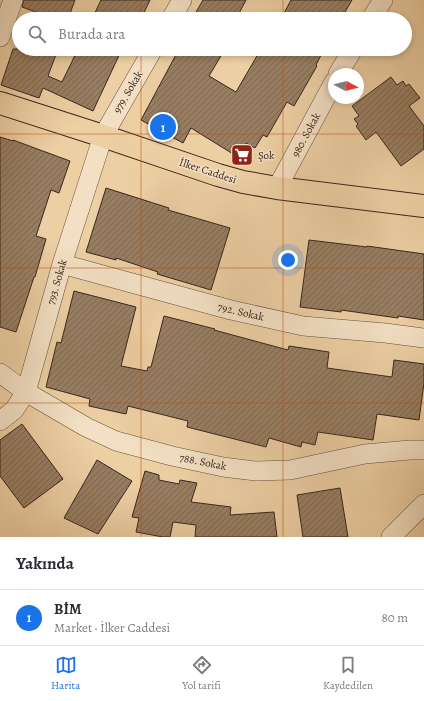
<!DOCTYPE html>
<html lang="tr">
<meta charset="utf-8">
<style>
:root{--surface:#fff;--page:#f7f7f7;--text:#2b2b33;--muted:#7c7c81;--line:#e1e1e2;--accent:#1a73e8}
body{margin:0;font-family:Alegreya,serif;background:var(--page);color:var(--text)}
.compass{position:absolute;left:328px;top:68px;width:36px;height:36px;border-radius:50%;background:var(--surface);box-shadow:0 2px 6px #0003;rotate:97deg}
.you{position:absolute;left:288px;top:260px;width:14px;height:14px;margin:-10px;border:3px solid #fff;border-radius:50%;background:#1a73e8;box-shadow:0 0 0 6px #1a73e833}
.badge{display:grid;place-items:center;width:26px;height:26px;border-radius:50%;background:var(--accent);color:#fff;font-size:13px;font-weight:700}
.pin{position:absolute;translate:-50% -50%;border:2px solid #fff;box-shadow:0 1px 4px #0006}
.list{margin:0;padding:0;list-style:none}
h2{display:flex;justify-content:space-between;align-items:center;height:52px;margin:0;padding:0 16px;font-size:17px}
h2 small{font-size:13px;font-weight:400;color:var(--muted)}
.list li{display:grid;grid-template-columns:26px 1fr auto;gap:12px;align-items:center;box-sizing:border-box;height:56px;padding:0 16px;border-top:1px solid var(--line)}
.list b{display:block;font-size:15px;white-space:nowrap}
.list p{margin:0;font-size:13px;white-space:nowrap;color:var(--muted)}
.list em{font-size:13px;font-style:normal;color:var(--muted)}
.icon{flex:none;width:22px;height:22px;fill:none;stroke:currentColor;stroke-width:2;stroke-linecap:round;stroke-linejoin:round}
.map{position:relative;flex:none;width:424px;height:537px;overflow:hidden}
.search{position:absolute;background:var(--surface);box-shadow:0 2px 6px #0003;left:12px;right:12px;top:12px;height:44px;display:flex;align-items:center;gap:10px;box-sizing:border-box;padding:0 14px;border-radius:22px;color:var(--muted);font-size:15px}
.sheet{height:108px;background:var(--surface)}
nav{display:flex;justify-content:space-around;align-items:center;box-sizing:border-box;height:56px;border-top:1px solid var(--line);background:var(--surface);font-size:11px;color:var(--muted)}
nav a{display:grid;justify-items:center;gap:2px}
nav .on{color:var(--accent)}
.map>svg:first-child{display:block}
.building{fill:url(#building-hatch);stroke:#39261c}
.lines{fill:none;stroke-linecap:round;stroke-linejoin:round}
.minor-casing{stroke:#66503e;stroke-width:20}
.major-casing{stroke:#39261c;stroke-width:24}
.minor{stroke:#f3e0c4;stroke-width:19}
.major{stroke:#edcfa4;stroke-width:22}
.grid{fill:none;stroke:#c54f0f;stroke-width:1;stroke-opacity:0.55}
.labels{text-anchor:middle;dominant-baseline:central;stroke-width:3;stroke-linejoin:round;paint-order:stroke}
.street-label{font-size:11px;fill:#39261c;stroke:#f3e0c4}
.poi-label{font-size:11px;fill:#39261c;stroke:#f3e0c4;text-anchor:start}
</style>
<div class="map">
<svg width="424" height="537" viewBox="0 0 424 537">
<defs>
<pattern id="building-hatch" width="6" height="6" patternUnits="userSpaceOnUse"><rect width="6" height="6" fill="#977e63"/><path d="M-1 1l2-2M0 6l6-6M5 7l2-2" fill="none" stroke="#7c6751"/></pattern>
</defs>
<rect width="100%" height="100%" fill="#edcfa4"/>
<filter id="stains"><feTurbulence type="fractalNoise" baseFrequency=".005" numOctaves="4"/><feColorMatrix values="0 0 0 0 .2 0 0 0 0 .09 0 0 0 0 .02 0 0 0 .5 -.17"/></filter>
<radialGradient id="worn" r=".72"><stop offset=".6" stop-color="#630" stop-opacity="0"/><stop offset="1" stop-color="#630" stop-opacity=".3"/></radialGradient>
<path class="building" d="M24,0H75L68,19H55L22,7Z
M101,0H150L141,19H92Z
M203,0H246L236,19H192Z
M291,0H352L341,19H281Z
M13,49H58L48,76L62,82L78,49H122L93,111L43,88L39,98L1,85Z
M179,49H225L209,76L236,92L261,49H324L316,65L317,66L294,106L287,102L267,137L263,135L255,148L246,143L238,157L191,128L183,143L141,120Z
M391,77L397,85L403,81L406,86L409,84L420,98L409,106L424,126V149L401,166L376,132L366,140L356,126L358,124L354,119L359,116L352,106Z
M0,137L13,141V140L70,161L59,193L51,190L36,236L46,239L35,277H34L16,332L0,327Z
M106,188L169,208L168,210L230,228L211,290L157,274L158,272L116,258V260L86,252Z
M309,240L367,247V246L424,254V320L398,316V318L341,310V312L300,307Z
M74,291L136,307L121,366L147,371L148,367H151L164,316L215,329L214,330L288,350L289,346L329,352L327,368L392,377L394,360L424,364V383L419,420L377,414L373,440L318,432L315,445L302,442L301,447L269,438L266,447L187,427L188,421L128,406L126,414L89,406L90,399L46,387L57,342L61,343Z
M22,424L63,479L24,508L0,476V440Z
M97,460L132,481L98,534L64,518Z
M145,471L159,475V480L179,484L180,480L197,483L191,502L231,507L230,515L274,512L277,537H195L196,525L173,522L170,537H163L136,532L139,518L132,517Z
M340,488L348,537H303L297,495Z"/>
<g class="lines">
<g class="minor-casing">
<path id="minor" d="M171,19L182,0
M371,19L383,0
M0,37L13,0
M338,74L353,49
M277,188L334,82
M62,264L231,310L303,326L385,333L424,338
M0,373L26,392L86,427L116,441L172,456L223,467L256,471L290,470L365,454L410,450H424
M0,421L14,410L26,392L62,264L103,136L153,49
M391,537L424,504"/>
</g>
<g class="major-casing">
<path id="major" d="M0,103L103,136L218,175L243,182L277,188L424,206"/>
</g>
<use href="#minor" class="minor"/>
<use href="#major" class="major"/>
</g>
<path class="grid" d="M141,0V19M283,0V19M141,49V537M283,49V537M0,134H424M0,268H424M0,403H424"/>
<defs>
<g id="supermarket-square" transform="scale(1.15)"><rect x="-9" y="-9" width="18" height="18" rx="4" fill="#8f2418" stroke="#f3e0c4"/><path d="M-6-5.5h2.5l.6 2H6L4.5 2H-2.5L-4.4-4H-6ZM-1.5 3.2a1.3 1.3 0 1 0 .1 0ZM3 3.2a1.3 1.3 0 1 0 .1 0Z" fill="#fff"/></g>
</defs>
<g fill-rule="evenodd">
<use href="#supermarket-square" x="242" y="155"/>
</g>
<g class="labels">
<g class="street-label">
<text transform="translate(128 92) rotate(-60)">979. Sokak</text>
<text transform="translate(306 135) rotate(-62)">980. Sokak</text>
<text transform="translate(208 171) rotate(18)">İlker Caddesi</text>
<text transform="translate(57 282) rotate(-74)">793. Sokak</text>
<text transform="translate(241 312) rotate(13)">792. Sokak</text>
<text transform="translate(203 462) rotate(11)">788. Sokak</text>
</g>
<g class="poi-label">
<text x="258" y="155">Şok</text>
</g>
</g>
<rect width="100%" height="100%" filter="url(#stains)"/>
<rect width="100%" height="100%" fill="url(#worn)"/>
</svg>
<svg class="compass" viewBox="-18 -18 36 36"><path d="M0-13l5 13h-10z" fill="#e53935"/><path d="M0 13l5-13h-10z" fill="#7c7c81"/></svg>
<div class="you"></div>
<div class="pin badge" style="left:163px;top:127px">1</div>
<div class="search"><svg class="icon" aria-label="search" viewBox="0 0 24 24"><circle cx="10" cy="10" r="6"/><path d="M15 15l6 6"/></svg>Burada ara</div>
</div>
<section class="sheet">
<h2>Yakında<small></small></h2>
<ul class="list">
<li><span class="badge">1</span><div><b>BİM</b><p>Market · İlker Caddesi</p></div><em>80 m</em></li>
</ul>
</section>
<nav>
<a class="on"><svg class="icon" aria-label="map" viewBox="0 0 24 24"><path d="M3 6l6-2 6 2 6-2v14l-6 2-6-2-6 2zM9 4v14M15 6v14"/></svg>Harita</a>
<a><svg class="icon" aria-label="directions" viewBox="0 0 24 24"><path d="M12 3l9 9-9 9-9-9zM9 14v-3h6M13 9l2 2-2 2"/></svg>Yol tarifi</a>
<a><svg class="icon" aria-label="saved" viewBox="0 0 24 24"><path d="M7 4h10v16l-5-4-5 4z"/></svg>Kaydedilen</a>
</nav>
